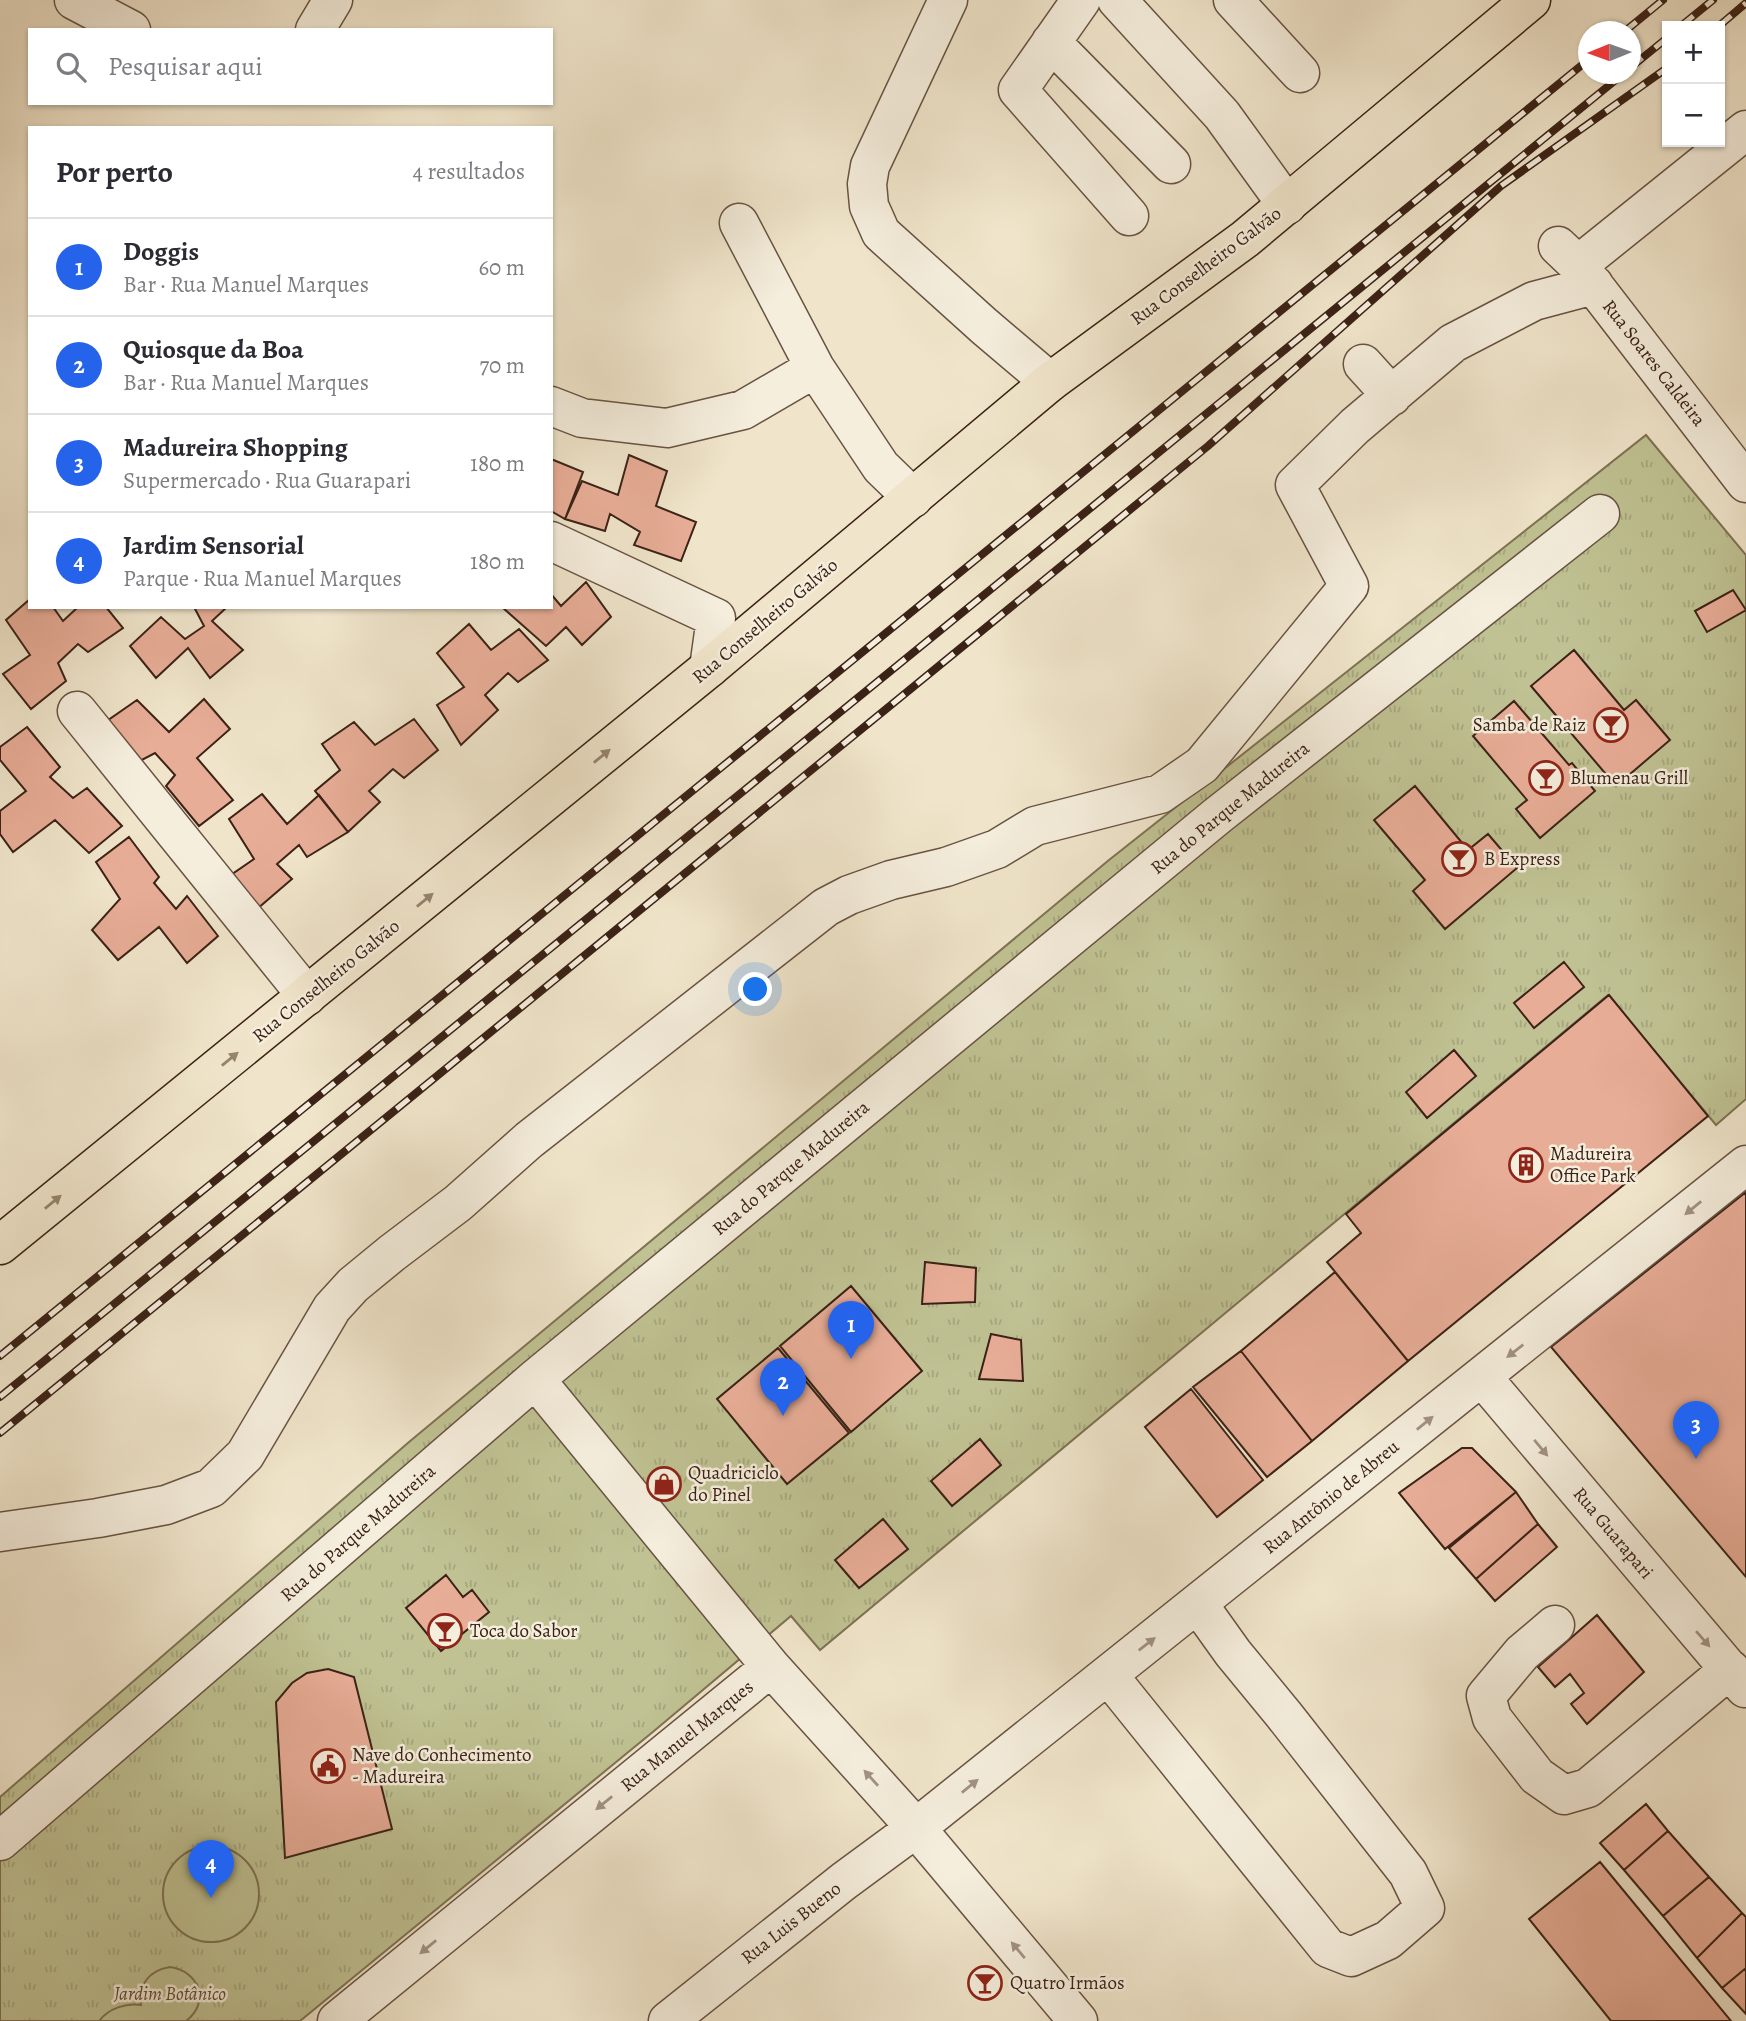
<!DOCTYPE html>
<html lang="pt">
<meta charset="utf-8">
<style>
:root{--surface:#fff;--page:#f2f2f3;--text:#2b2b33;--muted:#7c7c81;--line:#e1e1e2;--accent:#2563eb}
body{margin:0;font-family:Alegreya,serif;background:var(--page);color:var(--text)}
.controls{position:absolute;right:21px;top:21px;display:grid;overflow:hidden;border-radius:0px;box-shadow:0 2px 5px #0004}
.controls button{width:63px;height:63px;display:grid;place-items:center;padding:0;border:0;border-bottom:2px solid var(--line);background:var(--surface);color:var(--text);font:35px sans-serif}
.compass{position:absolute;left:1578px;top:21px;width:63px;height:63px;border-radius:50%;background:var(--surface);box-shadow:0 2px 5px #0004;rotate:269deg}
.you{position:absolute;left:756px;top:990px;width:24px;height:24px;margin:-18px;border:5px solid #fff;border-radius:50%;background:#1a73e8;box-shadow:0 0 0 10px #1a73e833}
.badge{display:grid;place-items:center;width:46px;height:46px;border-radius:50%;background:var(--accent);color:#fff;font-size:23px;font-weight:700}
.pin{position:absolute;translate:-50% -58px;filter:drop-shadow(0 2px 4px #0008)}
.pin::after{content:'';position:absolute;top:37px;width:24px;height:21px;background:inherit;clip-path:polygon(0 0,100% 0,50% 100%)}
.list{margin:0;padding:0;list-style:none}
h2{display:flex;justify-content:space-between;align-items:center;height:91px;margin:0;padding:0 28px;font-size:30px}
h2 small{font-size:23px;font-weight:400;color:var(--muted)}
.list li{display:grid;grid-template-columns:46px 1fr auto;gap:21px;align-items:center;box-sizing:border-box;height:98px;padding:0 28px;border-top:2px solid var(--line)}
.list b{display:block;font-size:26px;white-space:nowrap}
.list p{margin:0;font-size:23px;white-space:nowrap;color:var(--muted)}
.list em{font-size:23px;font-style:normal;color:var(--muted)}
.icon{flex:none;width:38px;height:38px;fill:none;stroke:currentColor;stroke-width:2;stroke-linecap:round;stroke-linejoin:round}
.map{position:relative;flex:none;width:1746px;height:2021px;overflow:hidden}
.search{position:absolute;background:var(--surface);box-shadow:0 2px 5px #0004;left:28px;top:28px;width:525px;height:77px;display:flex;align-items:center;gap:18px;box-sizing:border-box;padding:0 24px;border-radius:0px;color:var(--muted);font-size:26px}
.panel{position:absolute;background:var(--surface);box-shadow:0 2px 5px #0004;left:28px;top:126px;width:525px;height:483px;border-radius:0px}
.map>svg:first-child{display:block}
.grass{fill:url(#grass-tufts);stroke:#7e7254;stroke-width:2}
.garden{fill:#c0c293;stroke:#7e7254;stroke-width:2}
.building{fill:#e8ad97;stroke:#3b2216;stroke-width:2}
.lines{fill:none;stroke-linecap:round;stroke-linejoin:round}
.minor-casing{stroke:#685343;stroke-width:41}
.major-casing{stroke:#3b2216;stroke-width:41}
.minor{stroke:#f5eedd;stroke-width:38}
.major{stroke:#f0e5cb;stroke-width:38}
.rail-casing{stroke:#3b2216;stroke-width:8}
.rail{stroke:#f5eedd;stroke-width:5;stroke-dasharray:16;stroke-linecap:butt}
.oneway{fill:#968470}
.oneway2{fill:#a19283}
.labels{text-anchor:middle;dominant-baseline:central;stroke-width:5;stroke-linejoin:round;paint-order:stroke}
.street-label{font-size:19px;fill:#3b2216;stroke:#f5eedd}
.poi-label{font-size:19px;fill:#3b2216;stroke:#f5eedd;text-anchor:start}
.park-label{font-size:19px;font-style:italic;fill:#5c4a35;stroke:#f5eedd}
</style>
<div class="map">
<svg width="1746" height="2021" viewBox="0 0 1746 2021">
<defs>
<pattern id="grass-tufts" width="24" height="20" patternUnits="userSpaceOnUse" patternTransform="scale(1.75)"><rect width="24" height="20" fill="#c0c293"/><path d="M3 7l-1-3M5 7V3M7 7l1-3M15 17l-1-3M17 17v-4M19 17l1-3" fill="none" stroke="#a6a67e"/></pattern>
</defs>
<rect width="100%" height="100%" fill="#f0e5cb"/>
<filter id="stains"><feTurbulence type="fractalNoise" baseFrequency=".00286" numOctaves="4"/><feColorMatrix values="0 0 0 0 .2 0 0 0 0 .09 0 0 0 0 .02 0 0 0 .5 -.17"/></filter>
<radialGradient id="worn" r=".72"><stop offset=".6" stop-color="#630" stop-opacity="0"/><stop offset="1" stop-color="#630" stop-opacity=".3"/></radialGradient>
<path class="grass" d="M1646,435L1746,555V1099L1716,1125L1608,995L820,1650L791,1616L654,1731L300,2021H0V1797L409,1442L1109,860Z"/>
<path class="garden" d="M163 1894a48 48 0 1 1 96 0a48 48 0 1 1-96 0Z
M170,1967C199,1971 211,2002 186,2021H99C109,2008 126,2003 141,2005C138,1984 150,1970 170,1967Z"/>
<path class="building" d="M629,455L667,471L656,506L696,522L681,561L634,545L640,532L610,514L605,531L565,519L582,481L618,495Z
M551,459L583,472L565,519L551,511Z
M586,582L611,617L582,645L566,627L546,646L502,607H551V594L561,606Z
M1733,590L1746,610L1707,632L1695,611Z
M30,599V607H53L63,621L78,607H106L123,628L88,652L78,644L58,663L66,681L31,709L3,674L30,655L6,620Z
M194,607H227L212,621L243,650L210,678L188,648L156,678L130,646L161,617L185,639L204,626Z
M469,624L491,650L519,629L548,660L518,682L508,673L485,695L498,710L461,745L437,705L464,687L437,653Z
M1574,650L1624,710L1636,700L1670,740L1616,786L1531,686Z
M204,699L230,729L197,758L233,800L199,826L166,786L175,775L155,753L138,762L104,723L137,700L169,732Z
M1514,701L1569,765L1572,763L1595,791L1540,838L1516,809L1527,800L1473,736Z
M414,719L438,750L404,778L393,769L369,791L380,802L348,832L315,791L340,770L322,744L354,722L375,745Z
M27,727L60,767L50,777L73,798L87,788L122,826L89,853L55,820L13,852L0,834V811L26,791L0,760V747Z
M1415,786L1468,850L1488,834L1517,868L1445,929L1413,891L1425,880L1374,820Z
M262,794L287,824L319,795L348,832L307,857L299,845L277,864L292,879L257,909L228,877L254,859L229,819Z
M129,837L159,877L154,883L176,909L187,896L218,936L187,963L159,927L118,960L92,930L120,899L96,862Z
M1564,962L1584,987L1534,1028L1514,1003Z
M1609,995L1708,1116L1408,1361L1327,1262L1361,1233L1346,1214Z
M1454,1050L1476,1076L1427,1118L1406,1092Z
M1746,1192V1577L1551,1347Z
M925,1262L976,1268L975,1302L922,1304Z
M1335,1272L1408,1361L1312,1441L1241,1351Z
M851,1286L922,1371L851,1432L780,1346Z
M991,1334L1021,1340L1023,1381L979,1379Z
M778,1348L849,1433L787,1484L717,1399Z
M1241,1351L1312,1441L1267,1477L1193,1387Z
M1191,1389L1263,1480L1217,1517L1145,1427Z
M980,1439L1001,1465L952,1506L931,1481Z
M1462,1448H1472L1516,1492L1445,1549L1399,1493Z
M1516,1492L1538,1524L1476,1579L1449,1548Z
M883,1519L908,1549L859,1588L835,1560Z
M1538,1524L1557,1547L1495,1601L1476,1579Z
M446,1575L463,1597L472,1590L489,1612L441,1651L406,1608Z
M1597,1615L1644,1672L1587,1724L1571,1704L1584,1693L1570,1674L1555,1687L1538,1667Z
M328,1669L354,1677L392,1829L285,1858L276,1702L292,1683L307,1673Z
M1646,1804L1668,1831L1624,1870L1600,1843Z
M1668,1831L1709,1877L1663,1916L1624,1870Z
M1600,1862L1731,2021H1611L1529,1919Z
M1709,1877L1742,1913L1697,1958L1663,1916Z
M1742,1913L1746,1917V1968L1722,1988L1697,1958Z
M1746,1968V2014L1722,1988Z"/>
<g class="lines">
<g class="minor-casing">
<path id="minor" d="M74,0L131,30
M948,0L870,166L867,184L869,206L881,233L984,326L1050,382
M1081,0L1018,90L1129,216
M1117,0L1222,115L1287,205
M1233,0L1300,73
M315,30L333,0
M1051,42L1171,164
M739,223L815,368L881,467L913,498
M1558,246L1578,265L1746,483
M1578,265L1746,130
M1363,364L1392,396
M551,406L582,418L667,428L743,410L815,368
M551,541L716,618L709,668
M77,711L307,996
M1482,1377L1745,1688
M535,1379L771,1667L916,1828L1078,2021
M0,1532L98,1518L166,1505L211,1488L245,1455L332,1308L353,1285L392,1253L458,1203L529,1140L826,907L849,895L891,880L946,867L997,849L1035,826L1160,794L1202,765L1349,586L1295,485L1355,426L1453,343L1534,301L1594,285
M1555,1625L1522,1653L1486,1696L1492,1718L1537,1776L1564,1795L1588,1788L1730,1669
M1108,1675L1328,1948L1351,1957L1388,1940L1425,1908L1408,1873L1284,1715L1233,1653L1198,1604
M0,1841L535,1379L1217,816L1600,514
M337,2021L771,1667
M668,2021L844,1881L916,1828L1746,1165"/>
</g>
<g class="major-casing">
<path id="major" d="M0,1245L709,668L1050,382L1245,239L1531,0"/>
</g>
<use href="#minor" class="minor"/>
<use href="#major" class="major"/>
<g class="rail-casing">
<path id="rail" d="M1681,26L1713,0
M1719,26L1746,3
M1624,32L1663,0
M1630,68L1667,38
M0,1356L1588,60
M0,1397L1623,74
M0,1433L1208,446L1501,186L1667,68"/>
</g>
<use href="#rail" class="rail"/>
</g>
<defs><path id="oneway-solid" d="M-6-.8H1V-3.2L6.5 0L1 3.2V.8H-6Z" transform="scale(1.75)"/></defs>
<g class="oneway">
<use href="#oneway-solid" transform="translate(602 756) rotate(-39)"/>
<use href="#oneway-solid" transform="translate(425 900) rotate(-39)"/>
<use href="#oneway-solid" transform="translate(230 1059) rotate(-39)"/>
<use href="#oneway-solid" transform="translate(53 1202) rotate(-39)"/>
</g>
<g class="oneway2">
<use href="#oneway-solid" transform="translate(1693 1208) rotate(141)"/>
<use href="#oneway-solid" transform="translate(1515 1351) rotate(142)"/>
<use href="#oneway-solid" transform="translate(1425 1423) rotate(-39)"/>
<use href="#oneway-solid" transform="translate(1541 1448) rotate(50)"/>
<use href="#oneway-solid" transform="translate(1703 1639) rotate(49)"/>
<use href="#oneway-solid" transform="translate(1147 1644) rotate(-38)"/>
<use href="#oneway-solid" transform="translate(871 1778) rotate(-132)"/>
<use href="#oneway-solid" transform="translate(970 1786) rotate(-39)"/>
<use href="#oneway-solid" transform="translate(604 1803) rotate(141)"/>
<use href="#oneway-solid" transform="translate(428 1947) rotate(141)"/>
<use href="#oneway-solid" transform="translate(1018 1950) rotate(-130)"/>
</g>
<defs>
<g id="bar-ring" transform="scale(1.75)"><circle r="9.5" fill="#f5eedd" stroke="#8f2418" stroke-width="1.5"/><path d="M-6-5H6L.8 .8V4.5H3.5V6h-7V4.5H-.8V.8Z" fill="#8f2418"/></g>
<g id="building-ring" transform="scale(1.75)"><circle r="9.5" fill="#f5eedd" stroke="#8f2418" stroke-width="1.5"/><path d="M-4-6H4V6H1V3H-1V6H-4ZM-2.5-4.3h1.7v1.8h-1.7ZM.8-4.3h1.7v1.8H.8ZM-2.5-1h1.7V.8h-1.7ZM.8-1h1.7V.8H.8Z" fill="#8f2418"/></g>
<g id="shop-ring" transform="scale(1.75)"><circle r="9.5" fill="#f5eedd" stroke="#8f2418" stroke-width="1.5"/><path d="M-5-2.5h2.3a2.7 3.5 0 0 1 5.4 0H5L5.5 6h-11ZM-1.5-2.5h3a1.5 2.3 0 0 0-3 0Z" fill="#8f2418"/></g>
<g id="civic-ring" transform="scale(1.75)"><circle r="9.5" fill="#f5eedd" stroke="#8f2418" stroke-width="1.5"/><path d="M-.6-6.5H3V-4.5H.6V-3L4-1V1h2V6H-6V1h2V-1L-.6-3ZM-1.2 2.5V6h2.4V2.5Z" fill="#8f2418"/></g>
</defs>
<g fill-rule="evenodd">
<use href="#bar-ring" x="1611" y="725"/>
<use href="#bar-ring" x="1546" y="778"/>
<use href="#bar-ring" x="1459" y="859"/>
<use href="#building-ring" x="1526" y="1165"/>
<use href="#shop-ring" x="664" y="1484"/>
<use href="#bar-ring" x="445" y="1631"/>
<use href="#civic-ring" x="328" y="1766"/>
<use href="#bar-ring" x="985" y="1983"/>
</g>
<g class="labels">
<g class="street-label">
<text transform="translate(1206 266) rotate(-37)">Rua Conselheiro Galvão</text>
<text transform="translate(1654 363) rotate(52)">Rua Soares Caldeira</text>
<text transform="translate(765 621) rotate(-40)">Rua Conselheiro Galvão</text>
<text transform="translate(1230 808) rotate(-39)">Rua do Parque Madureira</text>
<text transform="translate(326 981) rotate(-39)">Rua Conselheiro Galvão</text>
<text transform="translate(791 1168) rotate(-40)">Rua do Parque Madureira</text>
<text transform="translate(1331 1497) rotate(-39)">Rua Antônio de Abreu</text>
<text transform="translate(358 1533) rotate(-41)">Rua do Parque Madureira</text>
<text transform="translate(1613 1533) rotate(50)">Rua Guarapari</text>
<text transform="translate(687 1736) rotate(-39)">Rua Manuel Marques</text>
<text transform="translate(791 1923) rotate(-38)">Rua Luis Bueno</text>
</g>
<g class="poi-label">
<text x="1586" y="725" text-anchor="end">Samba de Raiz</text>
<text x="1570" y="778">Blumenau Grill</text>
<text x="1484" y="859">B Express</text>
<text x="1550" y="1154">Madureira<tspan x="1550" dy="22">Office Park</tspan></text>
<text x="688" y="1473">Quadriciclo<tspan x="688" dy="22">do Pinel</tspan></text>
<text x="470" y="1631">Toca do Sabor</text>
<text x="352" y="1755">Nave do Conhecimento<tspan x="352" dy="22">- Madureira</tspan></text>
<text x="1010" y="1983">Quatro Irmãos</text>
</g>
<g class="park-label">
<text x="170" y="1994">Jardim Botânico</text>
</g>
</g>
<rect width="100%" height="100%" filter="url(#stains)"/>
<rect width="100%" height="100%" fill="url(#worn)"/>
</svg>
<div class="controls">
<button>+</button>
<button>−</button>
</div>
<svg class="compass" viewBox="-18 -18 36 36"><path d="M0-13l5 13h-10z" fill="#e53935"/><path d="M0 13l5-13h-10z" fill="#7c7c81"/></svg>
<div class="you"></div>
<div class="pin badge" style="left:851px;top:1359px">1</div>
<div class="pin badge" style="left:783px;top:1416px">2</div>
<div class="pin badge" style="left:1696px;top:1459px">3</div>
<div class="pin badge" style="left:211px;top:1898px">4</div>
<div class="search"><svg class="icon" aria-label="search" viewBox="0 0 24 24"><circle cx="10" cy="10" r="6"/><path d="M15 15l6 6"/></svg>Pesquisar aqui</div>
<section class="panel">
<h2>Por perto<small>4 resultados</small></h2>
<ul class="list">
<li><span class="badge">1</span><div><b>Doggis</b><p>Bar · Rua Manuel Marques</p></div><em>60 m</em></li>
<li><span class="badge">2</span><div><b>Quiosque da Boa</b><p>Bar · Rua Manuel Marques</p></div><em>70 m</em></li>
<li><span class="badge">3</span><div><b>Madureira Shopping</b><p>Supermercado · Rua Guarapari</p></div><em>180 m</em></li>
<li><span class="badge">4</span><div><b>Jardim Sensorial</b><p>Parque · Rua Manuel Marques</p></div><em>180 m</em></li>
</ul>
</section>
</div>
